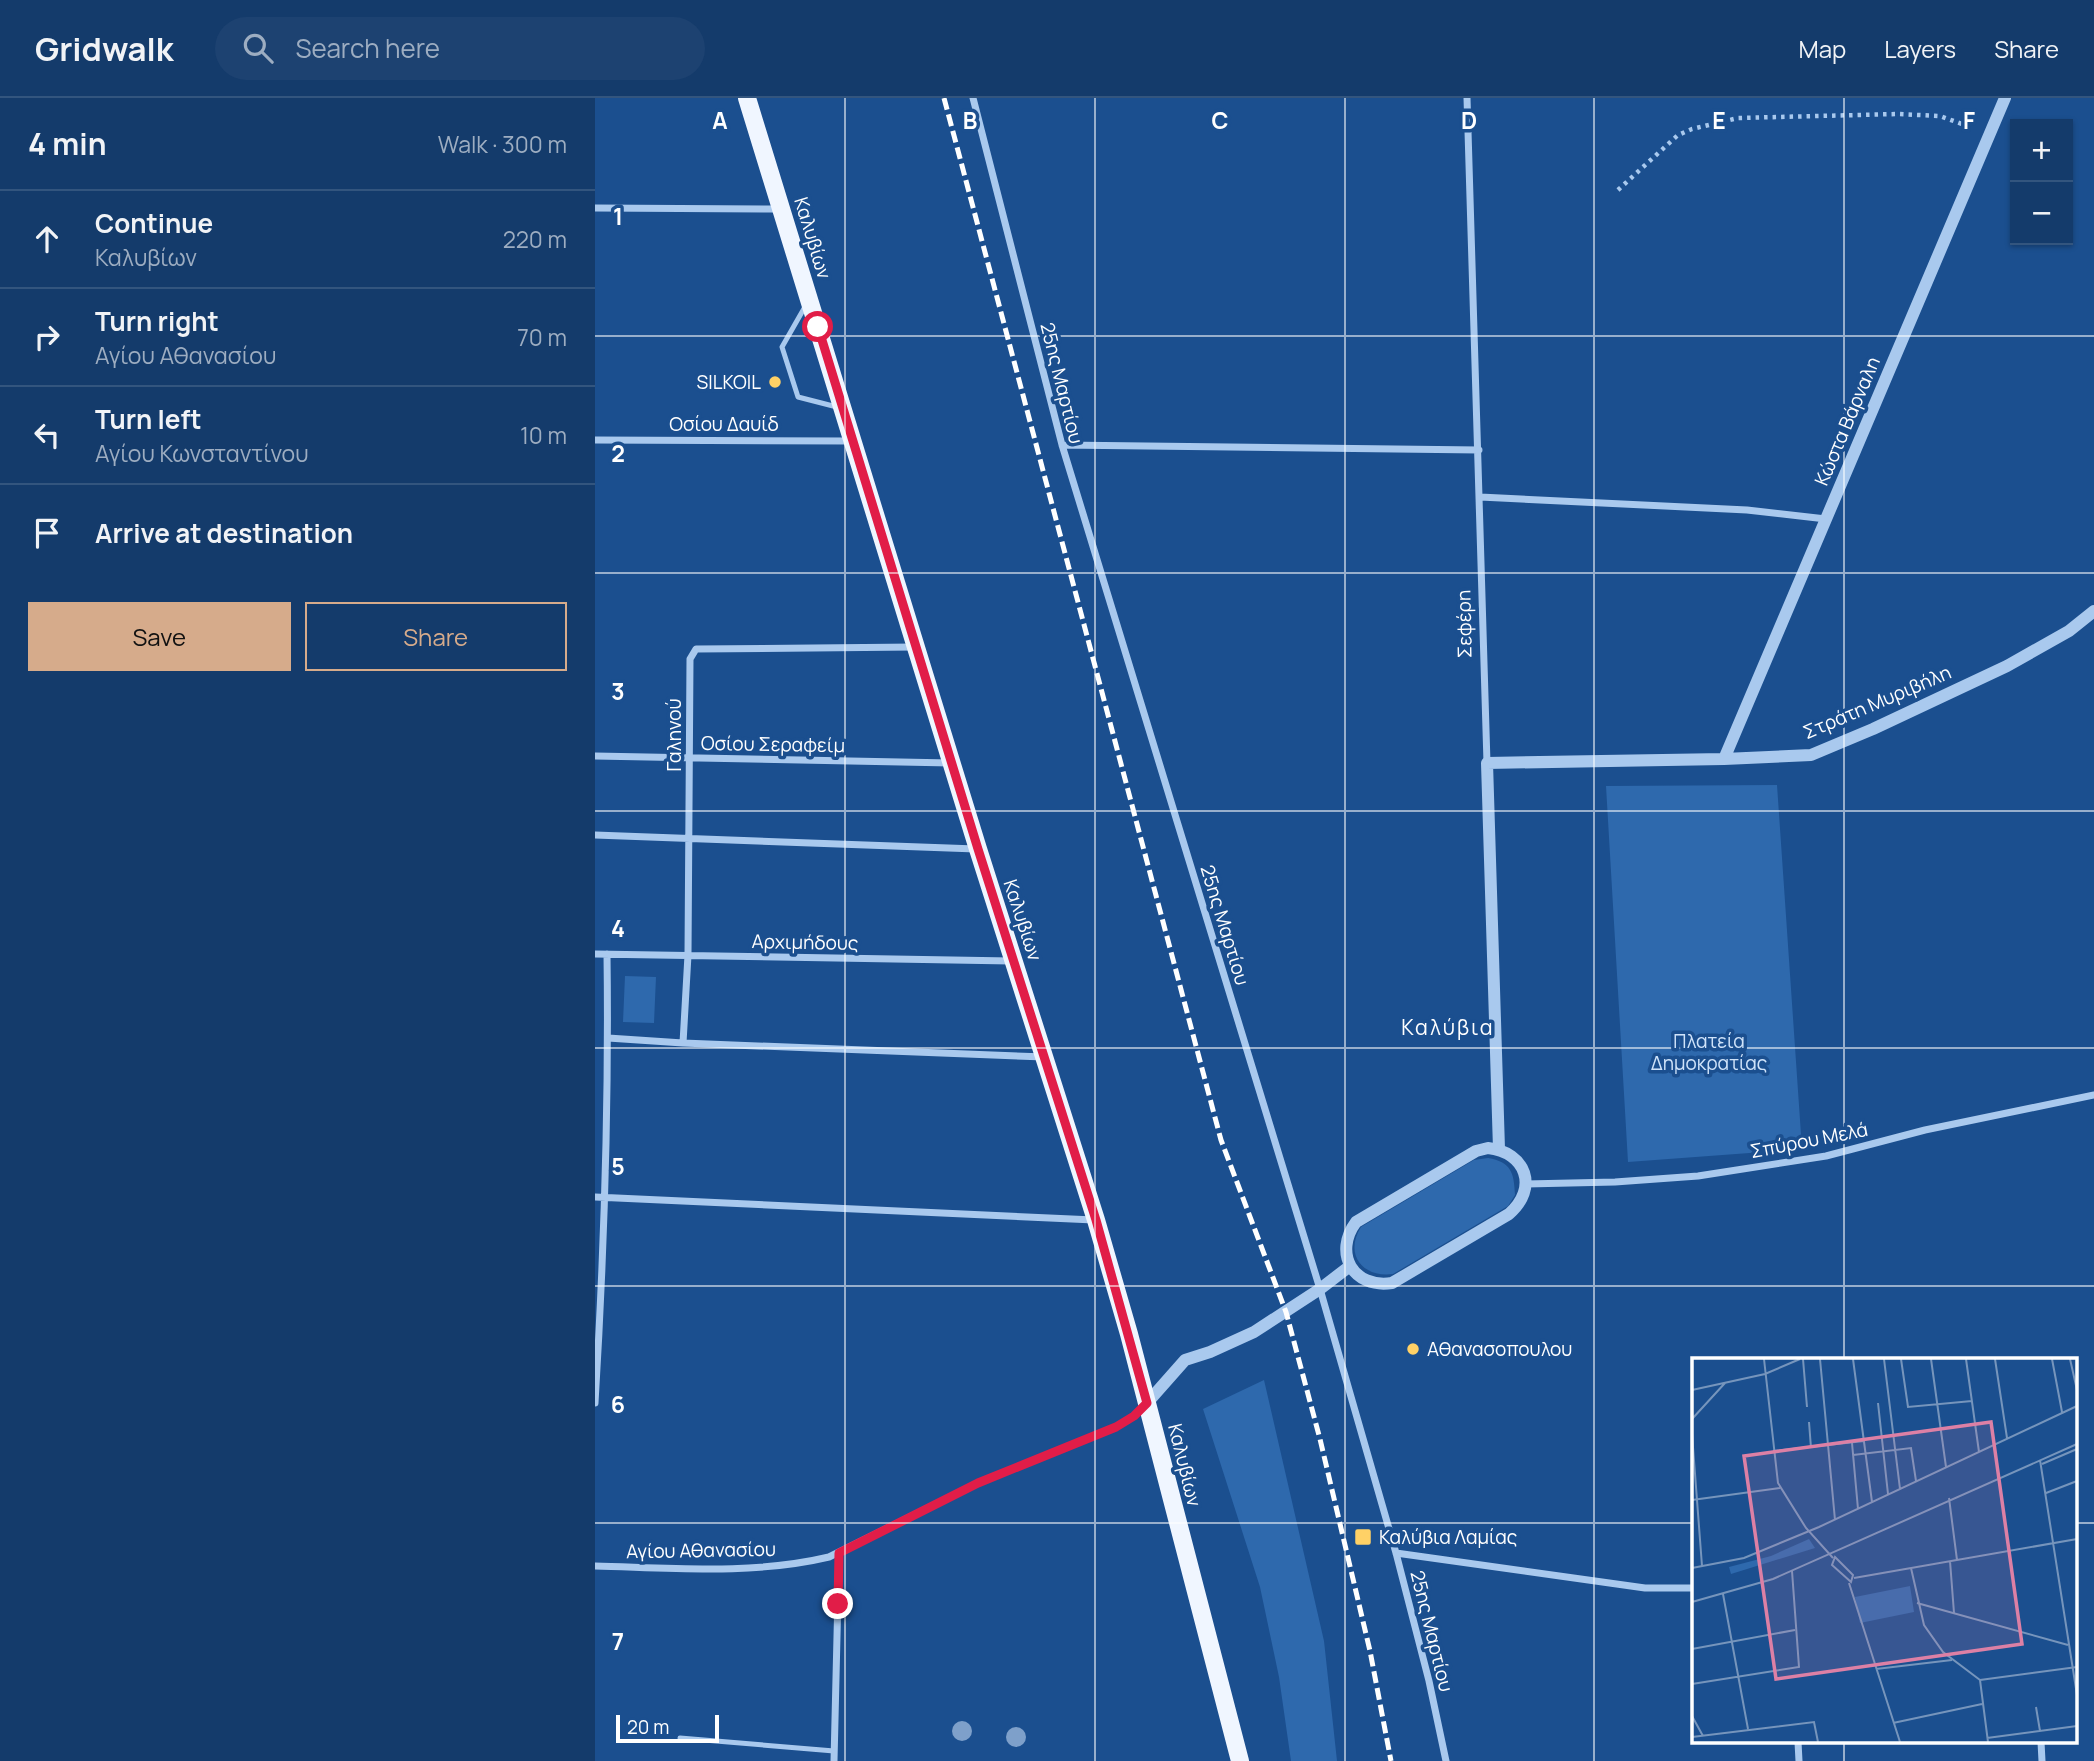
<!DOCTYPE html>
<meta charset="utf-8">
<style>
:root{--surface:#143b6b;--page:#1d4271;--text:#f1f3f6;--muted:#9dadc1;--line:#33557e;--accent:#d6ab8b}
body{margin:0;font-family:Manrope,sans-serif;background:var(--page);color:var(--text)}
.controls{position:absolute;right:21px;top:21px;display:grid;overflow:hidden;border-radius:0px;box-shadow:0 2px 5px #0004}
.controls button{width:63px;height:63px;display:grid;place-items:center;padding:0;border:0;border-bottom:2px solid var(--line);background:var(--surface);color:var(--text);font:35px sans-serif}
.scale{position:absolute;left:21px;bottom:18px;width:103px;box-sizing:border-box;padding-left:7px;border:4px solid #fff;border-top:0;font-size:19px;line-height:24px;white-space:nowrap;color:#fff;-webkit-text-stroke:5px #1b4f8f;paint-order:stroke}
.stop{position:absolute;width:21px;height:21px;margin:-16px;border:5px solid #e11d48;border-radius:50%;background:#fff}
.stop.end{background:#e11d48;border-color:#fff;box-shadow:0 2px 7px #0008}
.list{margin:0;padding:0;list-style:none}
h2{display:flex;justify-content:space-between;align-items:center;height:91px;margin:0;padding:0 28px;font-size:30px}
h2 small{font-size:23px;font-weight:400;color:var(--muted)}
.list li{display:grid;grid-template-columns:46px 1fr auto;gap:21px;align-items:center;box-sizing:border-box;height:98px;padding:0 28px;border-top:2px solid var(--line)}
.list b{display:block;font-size:26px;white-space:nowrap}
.list p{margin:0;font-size:23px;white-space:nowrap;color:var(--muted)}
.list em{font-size:23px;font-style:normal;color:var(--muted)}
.actions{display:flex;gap:14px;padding:21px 28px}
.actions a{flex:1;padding:16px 0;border:2px solid var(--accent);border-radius:0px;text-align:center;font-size:24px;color:var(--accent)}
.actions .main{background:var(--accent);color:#111}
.icon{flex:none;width:38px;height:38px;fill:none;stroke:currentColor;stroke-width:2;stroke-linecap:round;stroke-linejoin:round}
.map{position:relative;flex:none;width:1499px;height:1663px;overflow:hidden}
header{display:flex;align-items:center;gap:42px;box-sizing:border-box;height:98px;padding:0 35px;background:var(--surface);border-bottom:2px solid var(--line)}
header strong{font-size:33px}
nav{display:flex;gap:38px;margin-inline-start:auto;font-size:24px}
.search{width:490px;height:63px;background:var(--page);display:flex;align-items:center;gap:18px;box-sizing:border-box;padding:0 24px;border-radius:38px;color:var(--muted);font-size:26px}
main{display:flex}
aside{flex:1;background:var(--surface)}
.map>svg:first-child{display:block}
.green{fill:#2e69ad}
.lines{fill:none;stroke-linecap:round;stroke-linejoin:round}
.path{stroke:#a9c9ee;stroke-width:4.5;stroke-dasharray:3.5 5;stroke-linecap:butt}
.service{stroke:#a9c9ee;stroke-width:5}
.minor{stroke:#a9c9ee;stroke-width:7}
.tertiary{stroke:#a9c9ee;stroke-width:12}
.primary{stroke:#f0f6ff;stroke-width:18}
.rail{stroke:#fff;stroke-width:5;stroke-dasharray:12 5;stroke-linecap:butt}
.tree{fill:#7ea0ca}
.route{stroke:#e11d48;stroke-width:9}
.grid{fill:none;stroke:#fff;stroke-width:2;stroke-opacity:0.55}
.poi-dot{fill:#ffd166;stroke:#1b4f8f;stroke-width:2.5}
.labels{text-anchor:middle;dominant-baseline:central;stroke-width:7;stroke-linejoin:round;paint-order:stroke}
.street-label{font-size:19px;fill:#fff;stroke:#1b4f8f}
.poi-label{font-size:19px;fill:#fff;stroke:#1b4f8f;text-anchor:start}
.park-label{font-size:19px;fill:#cfe3fa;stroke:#1b4f8f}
.neighbourhood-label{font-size:21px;letter-spacing:2px;fill:#fff;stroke:#1b4f8f}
.inset-road{fill:none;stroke:#7695bc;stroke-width:2}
.view{fill:#dd80a5;fill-opacity:0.15;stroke:#dd80a5;stroke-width:3.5}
.inset-edge{fill:none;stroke:#fff;stroke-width:3.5}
.grid-label{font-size:23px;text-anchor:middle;font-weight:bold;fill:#fff;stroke:#1b4f8f;stroke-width:7;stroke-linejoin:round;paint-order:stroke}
</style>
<header>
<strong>Gridwalk</strong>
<div class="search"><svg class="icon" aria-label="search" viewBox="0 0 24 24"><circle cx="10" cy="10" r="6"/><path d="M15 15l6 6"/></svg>Search here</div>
<nav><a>Map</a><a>Layers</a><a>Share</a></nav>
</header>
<main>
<aside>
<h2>4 min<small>Walk · 300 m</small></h2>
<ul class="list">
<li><svg class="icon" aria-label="ahead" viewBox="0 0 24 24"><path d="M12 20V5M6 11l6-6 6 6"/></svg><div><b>Continue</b><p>Καλυβίων</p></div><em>220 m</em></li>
<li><svg class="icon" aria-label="right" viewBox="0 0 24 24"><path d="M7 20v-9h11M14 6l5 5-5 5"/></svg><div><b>Turn right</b><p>Αγίου Αθανασίου</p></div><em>70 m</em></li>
<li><svg class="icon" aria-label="left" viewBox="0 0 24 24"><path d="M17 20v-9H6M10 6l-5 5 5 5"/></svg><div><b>Turn left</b><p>Αγίου Κωνσταντίνου</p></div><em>10 m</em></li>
<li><svg class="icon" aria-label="arrive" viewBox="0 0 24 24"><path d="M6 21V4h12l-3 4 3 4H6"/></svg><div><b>Arrive at destination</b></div></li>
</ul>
<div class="actions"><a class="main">Save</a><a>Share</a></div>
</aside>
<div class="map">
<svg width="1499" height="1663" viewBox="0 0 1499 1663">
<rect width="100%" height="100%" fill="#1b4f8f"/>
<path class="green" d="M1182,687L1207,1051L1033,1064L1011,688Z
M30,878L61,879L59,925L28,924Z
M893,1060C916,1064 919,1074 920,1097L913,1108L798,1176C767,1180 749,1156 766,1129L879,1062Z
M669,1282L729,1543L742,1663H696L684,1579L665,1489L608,1311Z"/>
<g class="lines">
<path class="path" d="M1023,92L1083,37L1097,31L1143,20L1303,16L1345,18L1375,29"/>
<path class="service" d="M211,207L187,249L203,299L242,309
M85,1640L239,1653"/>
<path class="minor" d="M378,0L467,347L725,1191L801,1455L834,1583L851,1663
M872,0L892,665
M0,110L185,111
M0,342L256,343
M467,347L884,352
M885,399L1152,412L1231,421
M0,658L356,665
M0,737L381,751
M0,856L416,863
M13,940L88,945L450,959
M88,945L93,857L95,561L101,551L320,549
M931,1086L1020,1084L1103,1078L1231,1058L1330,1032L1499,997
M0,1099L499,1122
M0,1305C9,1156 14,1006 12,856
M801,1455L1050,1490H1098
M0,1468C78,1470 158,1477 234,1459L383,1385L521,1329L539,1318L550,1307
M1203,1644L1204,1663
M1446,1644L1447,1663
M239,1663L244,1455"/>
<path class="tertiary" d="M1129,661L1410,0
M893,1050C931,1054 944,1090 914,1116L797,1185C758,1191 738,1155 761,1124L881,1053Z
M904,1051L892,665L1129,661L1216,657L1278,631L1412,568L1474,533L1499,513
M552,1305L590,1262L615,1254L659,1234L725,1191L755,1168"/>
<path class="primary" d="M152,0L383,751L501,1122L534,1236L645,1663"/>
<path class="rail" d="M349,0L626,1042L691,1214L725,1341L775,1553L796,1663"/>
</g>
<g class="tree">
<circle cx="367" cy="1633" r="10"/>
<circle cx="421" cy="1639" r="10"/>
</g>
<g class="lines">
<path class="route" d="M223,229L383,751L501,1122L552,1305L539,1318L521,1329L383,1385L244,1455L243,1506"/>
</g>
<path class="grid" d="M250,0V1663M500,0V1663M750,0V1663M999,0V1663M1249,0V1262M0,238H1499M0,475H1499M0,713H1499M0,950H1499M0,1188H1499M0,1425H1098M1480,1425H1499M1249,1644V1663"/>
<g class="poi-dot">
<circle cx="180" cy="284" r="7"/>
<circle cx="818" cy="1251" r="7"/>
<rect x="759" y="1430" width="18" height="18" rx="3.5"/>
</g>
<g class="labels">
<g class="street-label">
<text transform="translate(218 140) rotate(73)">Καλυβίων</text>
<text transform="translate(467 285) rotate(76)">25ης Μαρτίου</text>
<text transform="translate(1252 323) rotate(-67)">Κώστα Βάρναλη</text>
<text x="129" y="326">Οσίου Δαυίδ</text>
<text transform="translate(869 526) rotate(-91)">Σεφέρη</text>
<text transform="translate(1282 604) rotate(-23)">Στράτη Μυριβήλη</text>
<text transform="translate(79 637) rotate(-90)">Γαληνού</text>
<text transform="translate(178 646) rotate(1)">Οσίου Σεραφείμ</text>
<text transform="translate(428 822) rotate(72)">Καλυβίων</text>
<text transform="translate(630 827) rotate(73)">25ης Μαρτίου</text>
<text transform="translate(210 844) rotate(1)">Αρχιμήδους</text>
<text transform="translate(1214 1042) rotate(-11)">Σπύρου Μελά</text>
<text transform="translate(590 1367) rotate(76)">Καλυβίων</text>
<text transform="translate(106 1452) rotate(-1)">Αγίου Αθανασίου</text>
<text transform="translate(837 1533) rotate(76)">25ης Μαρτίου</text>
</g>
<g class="poi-label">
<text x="166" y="284" text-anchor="end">SILKOIL</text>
<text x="832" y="1251">Αθανασοπουλου</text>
<text x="784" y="1439">Καλύβια Λαμίας</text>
</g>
<g class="park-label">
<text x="1114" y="943">Πλατεία<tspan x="1114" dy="22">Δημοκρατίας</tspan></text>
</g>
<g class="neighbourhood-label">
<text x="853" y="929">Καλύβια</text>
</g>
</g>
<g transform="translate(1097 1260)">
<rect width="385" height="385" fill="#1b4f8f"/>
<path d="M117,181L123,190L39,216L37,209L79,198ZM218,228L222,254L168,265L163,239Z" fill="#2e69ad"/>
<path class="inset-road" d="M72,1L86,125L114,170L141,200M111,1L115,49M128,1L143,162M161,1L180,144M192,1L208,131M209,1L216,49L280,43M239,1L254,109M274,1L287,94M303,1L315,80M360,1L370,54M378,1L385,32M0,32L73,16L108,1M186,45L196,136M0,61L33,25M117,64L119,90M0,76L10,208M160,85L166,151M81,93L172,83M161,97L219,90L224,123M348,102L385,337M350,106L385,91M354,135L385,123M257,140L265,202M0,142L88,130M143,199L161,217L159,224L140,207ZM258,203L262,255M0,210L52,200L127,169L385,48M219,210L232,267L251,294L288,322M162,220L385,181M157,225L208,384M31,236L56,371M0,244L81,221L385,86M225,245L376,287M0,291L103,272M184,311L260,302M288,322L385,309M288,322L296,384M0,326L107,309L100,213M344,349L348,373M0,358L11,378M201,365L290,346M0,379L122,364L126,384M295,380L385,368"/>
<path class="view" d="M299,64L330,286L84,321L52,98Z"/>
<rect width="385" height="385" class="inset-edge"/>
</g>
<g class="grid-label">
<text x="125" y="31">A</text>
<text x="375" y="31">B</text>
<text x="625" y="31">C</text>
<text x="874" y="31">D</text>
<text x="1124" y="31">E</text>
<text x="1374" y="31">F</text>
<text x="23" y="127">1</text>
<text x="23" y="364">2</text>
<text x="23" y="602">3</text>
<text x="23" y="839">4</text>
<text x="23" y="1077">5</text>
<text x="23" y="1315">6</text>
<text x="23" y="1552">7</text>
</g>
</svg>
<div class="controls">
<button>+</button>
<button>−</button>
</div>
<div class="scale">20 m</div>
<div class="stop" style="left:223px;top:229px"></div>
<div class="stop end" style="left:243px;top:1506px"></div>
</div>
</main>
